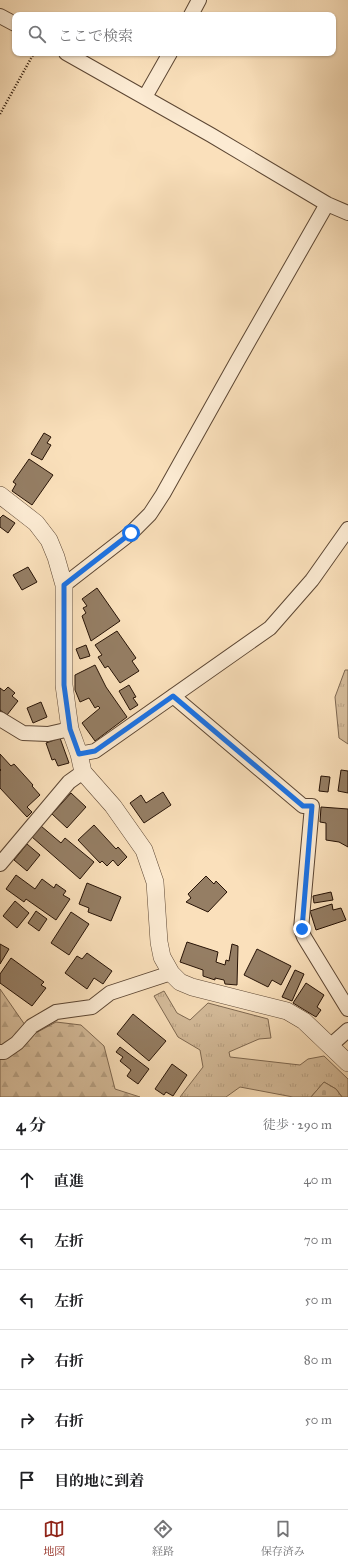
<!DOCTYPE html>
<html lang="ja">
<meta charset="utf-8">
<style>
:root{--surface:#fff;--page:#f6f6f6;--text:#202124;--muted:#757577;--line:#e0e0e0;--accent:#8f2418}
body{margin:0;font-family:"IM FELL Great Primer","Noto Serif JP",serif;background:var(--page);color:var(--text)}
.stop{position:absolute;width:12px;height:12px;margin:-9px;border:3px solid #1a73e8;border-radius:50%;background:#fff}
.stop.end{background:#1a73e8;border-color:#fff;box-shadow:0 1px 4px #0008}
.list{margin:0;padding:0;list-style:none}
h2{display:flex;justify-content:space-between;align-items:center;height:52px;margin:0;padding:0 16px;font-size:17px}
h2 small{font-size:13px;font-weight:400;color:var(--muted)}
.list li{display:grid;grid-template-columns:26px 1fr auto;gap:12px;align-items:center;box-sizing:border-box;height:60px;padding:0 16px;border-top:1px solid var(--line)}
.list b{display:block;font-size:15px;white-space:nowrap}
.list em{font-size:13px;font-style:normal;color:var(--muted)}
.icon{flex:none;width:22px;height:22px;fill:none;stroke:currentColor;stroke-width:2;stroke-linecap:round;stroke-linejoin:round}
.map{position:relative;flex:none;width:348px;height:1097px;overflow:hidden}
.search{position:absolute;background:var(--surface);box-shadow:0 1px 3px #0004;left:12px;right:12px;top:12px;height:44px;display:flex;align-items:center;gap:10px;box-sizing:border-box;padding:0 14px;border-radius:8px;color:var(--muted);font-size:15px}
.sheet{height:412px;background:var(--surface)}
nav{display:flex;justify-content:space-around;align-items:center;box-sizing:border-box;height:56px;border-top:1px solid var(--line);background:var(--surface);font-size:11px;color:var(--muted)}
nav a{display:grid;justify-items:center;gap:2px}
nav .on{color:var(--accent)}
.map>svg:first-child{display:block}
.grass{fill:url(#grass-tufts);stroke:#7e6851}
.forest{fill:url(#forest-firs);stroke:#7e6851}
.cemetery{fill:url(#cemetery-stones);stroke:#7e6851}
.building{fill:#957e64;stroke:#271306}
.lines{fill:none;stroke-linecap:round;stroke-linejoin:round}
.minor-casing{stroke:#5c4633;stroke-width:16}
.tertiary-casing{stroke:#5c4633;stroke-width:18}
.path{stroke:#271306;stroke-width:2.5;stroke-dasharray:1 2;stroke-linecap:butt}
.minor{stroke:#fcebd3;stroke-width:14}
.tertiary{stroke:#fcebd3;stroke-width:17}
.route{stroke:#1a73e8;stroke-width:5}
</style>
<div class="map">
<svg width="348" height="1097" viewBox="0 0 348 1097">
<defs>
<pattern id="grass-tufts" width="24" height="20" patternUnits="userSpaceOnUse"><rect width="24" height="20" fill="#d6bd9c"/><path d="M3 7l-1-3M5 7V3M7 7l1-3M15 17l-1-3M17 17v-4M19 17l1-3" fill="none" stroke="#b8a285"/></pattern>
<pattern id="forest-firs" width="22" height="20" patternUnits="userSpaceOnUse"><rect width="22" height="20" fill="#d6bd9c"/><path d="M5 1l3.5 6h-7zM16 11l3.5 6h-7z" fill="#b8a285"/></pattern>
<pattern id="cemetery-stones" width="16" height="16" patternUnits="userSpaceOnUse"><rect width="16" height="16" fill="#d6bd9c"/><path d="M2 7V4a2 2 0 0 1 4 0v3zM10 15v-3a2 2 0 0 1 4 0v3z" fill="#b8a285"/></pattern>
</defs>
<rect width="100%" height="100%" fill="#fae0bb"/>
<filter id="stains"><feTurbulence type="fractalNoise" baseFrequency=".005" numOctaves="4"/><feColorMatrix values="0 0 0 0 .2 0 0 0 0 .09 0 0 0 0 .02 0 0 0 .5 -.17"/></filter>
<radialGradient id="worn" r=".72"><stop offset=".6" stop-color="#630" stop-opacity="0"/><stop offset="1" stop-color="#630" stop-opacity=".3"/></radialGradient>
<path class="grass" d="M345,670H348V744L339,738L335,697Z
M164,991L177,1013L190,1020L208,1003L268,1019L271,1038L259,1039L229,1052L230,1057L300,1065L308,1059L324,1056L348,1079V1097H342L336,1089L324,1082L311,1097H293L240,1087L226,1097H180L203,1067L200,1050L178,1037L154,996Z"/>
<path class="forest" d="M0,989L32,1035L56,1022L81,1025L104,1046L115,1089L140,1097H0Z"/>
<path class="cemetery" d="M324,1082L336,1089L342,1097H311Z"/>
<path class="building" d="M44,433L51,437L47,443L51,445L42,460L31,454Z
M29,459L53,475L32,505L12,491L16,484L13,482Z
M3,515L15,523L8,533L0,527V518Z
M28,567L37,582L22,590L13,575Z
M97,588L120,621L91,641L82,616L86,613L83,608L87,606L82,599Z
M117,631L136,658L132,661L139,671L120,683L108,666L105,668L98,657L102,655L95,645Z
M86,645L90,656L80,659L76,649Z
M95,665L106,687L127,717L95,741L82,723L100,708L98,706L95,708L89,698L80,702L75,690V675Z
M129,685L136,697L133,698L138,705L130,710L119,691Z
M8,687L15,693L12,696L18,701L7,715L0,710V688L4,691Z
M41,702L47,717L33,723L27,708Z
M60,738L69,763L58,766L55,759L52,760L46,743Z
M0,754L11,766L14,764L33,785L32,786L40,795L27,807L32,812L27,817L0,788V771L1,770L0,769Z
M341,770L348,771V793L338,791Z
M321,776L330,777L328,792L319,791Z
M163,792L171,805L144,823L130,803L141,795L146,803Z
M71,793L86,807L67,828L52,814Z
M321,807L348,809V847L339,842L326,840V823L320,822Z
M94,825L116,849L118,847L127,857L118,866L113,860L107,866L102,861L100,863L78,840Z
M41,826L61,843L65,838L94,862L80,879L32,837Z
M27,844L40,855L27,871L14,860Z
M16,875L35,889L42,879L54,888L56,884L66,891L63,895L70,899L56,920L26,899L24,902L6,889Z
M206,876L214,884L216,881L227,892L208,912L186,902L191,898L188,894Z
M87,883L121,897L111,921L88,912L89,908L79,904Z
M331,892L333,900L314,903L313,896Z
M15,901L29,913L17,928L3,916Z
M332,904L333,910L341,908L346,920L316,930L310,911Z
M36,911L47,919L39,931L28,923Z
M71,912L89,924L69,955L51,943Z
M187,942L218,952L216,962L225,965L226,960L229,961L232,944L238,946L237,985L225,984L224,980L215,978V980L203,976V970L180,962Z
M0,944L9,949L0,964Z
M257,949L291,966L281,985L272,980L268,987L244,975Z
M87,953L112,971L103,984L94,978L87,989L65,973L77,956L82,959Z
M11,958L44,982L41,985L46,988L32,1006L0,983V974Z
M295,970L304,974L292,1001L282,997Z
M306,983L324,995L317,1007L321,1010L316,1017L293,1003Z
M133,1014L166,1041L149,1061L117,1034Z
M120,1047L149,1069L138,1084L127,1076L131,1070L120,1061L123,1057L116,1052Z
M172,1064L187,1075L173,1096L166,1092L164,1095L155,1089Z"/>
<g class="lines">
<g class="minor-casing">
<path id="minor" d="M191,15L199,0
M0,16L15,24
M66,53L211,135L327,204L348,213
M145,97L170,53
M64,585L131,533L150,514L163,494L238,360L327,204
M173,696L303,806H312L301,929L304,937L348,1009
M0,719L23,733L48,734L70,729
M79,754L95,751L270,628L312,580L348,529
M0,864L69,782L83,772
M330,1046L348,1030
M0,1052H4L17,1043L32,1026L56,1012L92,1007L110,993L171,973"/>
</g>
<g class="tertiary-casing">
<path id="tertiary" d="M0,495L36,523L49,540L56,557L64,585V685L70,729L79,754L83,772L113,806L144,850L155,882L159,942L162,957L171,973L180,982L192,987L287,1011L304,1021L348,1063"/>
</g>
<path class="path" d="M0,114L34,53"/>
<use href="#minor" class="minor"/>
<use href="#tertiary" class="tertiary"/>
</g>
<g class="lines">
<path class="route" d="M131,533L64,585V685L70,729L79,754L95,751L173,696L303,806H312L302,929"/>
</g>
<rect width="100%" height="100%" filter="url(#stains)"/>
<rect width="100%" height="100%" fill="url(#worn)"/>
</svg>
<div class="stop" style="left:131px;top:533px"></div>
<div class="stop end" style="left:302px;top:929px"></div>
<div class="search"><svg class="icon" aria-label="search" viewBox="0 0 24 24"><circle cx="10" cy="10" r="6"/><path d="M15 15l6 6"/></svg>ここで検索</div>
</div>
<section class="sheet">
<h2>4 分<small>徒歩 · 290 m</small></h2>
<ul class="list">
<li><svg class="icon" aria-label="ahead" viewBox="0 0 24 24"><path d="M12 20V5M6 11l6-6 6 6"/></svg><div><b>直進</b></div><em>40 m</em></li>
<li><svg class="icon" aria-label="left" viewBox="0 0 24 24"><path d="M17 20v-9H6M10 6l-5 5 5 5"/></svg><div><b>左折</b></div><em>70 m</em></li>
<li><svg class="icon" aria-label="left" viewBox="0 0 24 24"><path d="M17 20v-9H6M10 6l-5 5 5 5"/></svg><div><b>左折</b></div><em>50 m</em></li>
<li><svg class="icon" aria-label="right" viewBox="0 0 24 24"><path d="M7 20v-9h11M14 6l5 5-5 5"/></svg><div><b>右折</b></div><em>80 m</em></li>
<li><svg class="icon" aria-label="right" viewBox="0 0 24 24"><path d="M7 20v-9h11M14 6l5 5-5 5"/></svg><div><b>右折</b></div><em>50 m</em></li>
<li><svg class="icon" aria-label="arrive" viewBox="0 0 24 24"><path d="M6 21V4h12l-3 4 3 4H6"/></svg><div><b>目的地に到着</b></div></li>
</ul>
</section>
<nav>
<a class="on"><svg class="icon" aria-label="map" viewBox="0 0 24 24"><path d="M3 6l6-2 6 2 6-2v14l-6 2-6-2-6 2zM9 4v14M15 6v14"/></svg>地図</a>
<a><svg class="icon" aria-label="directions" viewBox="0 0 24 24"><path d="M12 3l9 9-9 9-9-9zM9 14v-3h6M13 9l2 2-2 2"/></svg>経路</a>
<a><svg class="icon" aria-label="saved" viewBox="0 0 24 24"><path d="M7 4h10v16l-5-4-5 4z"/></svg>保存済み</a>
</nav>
